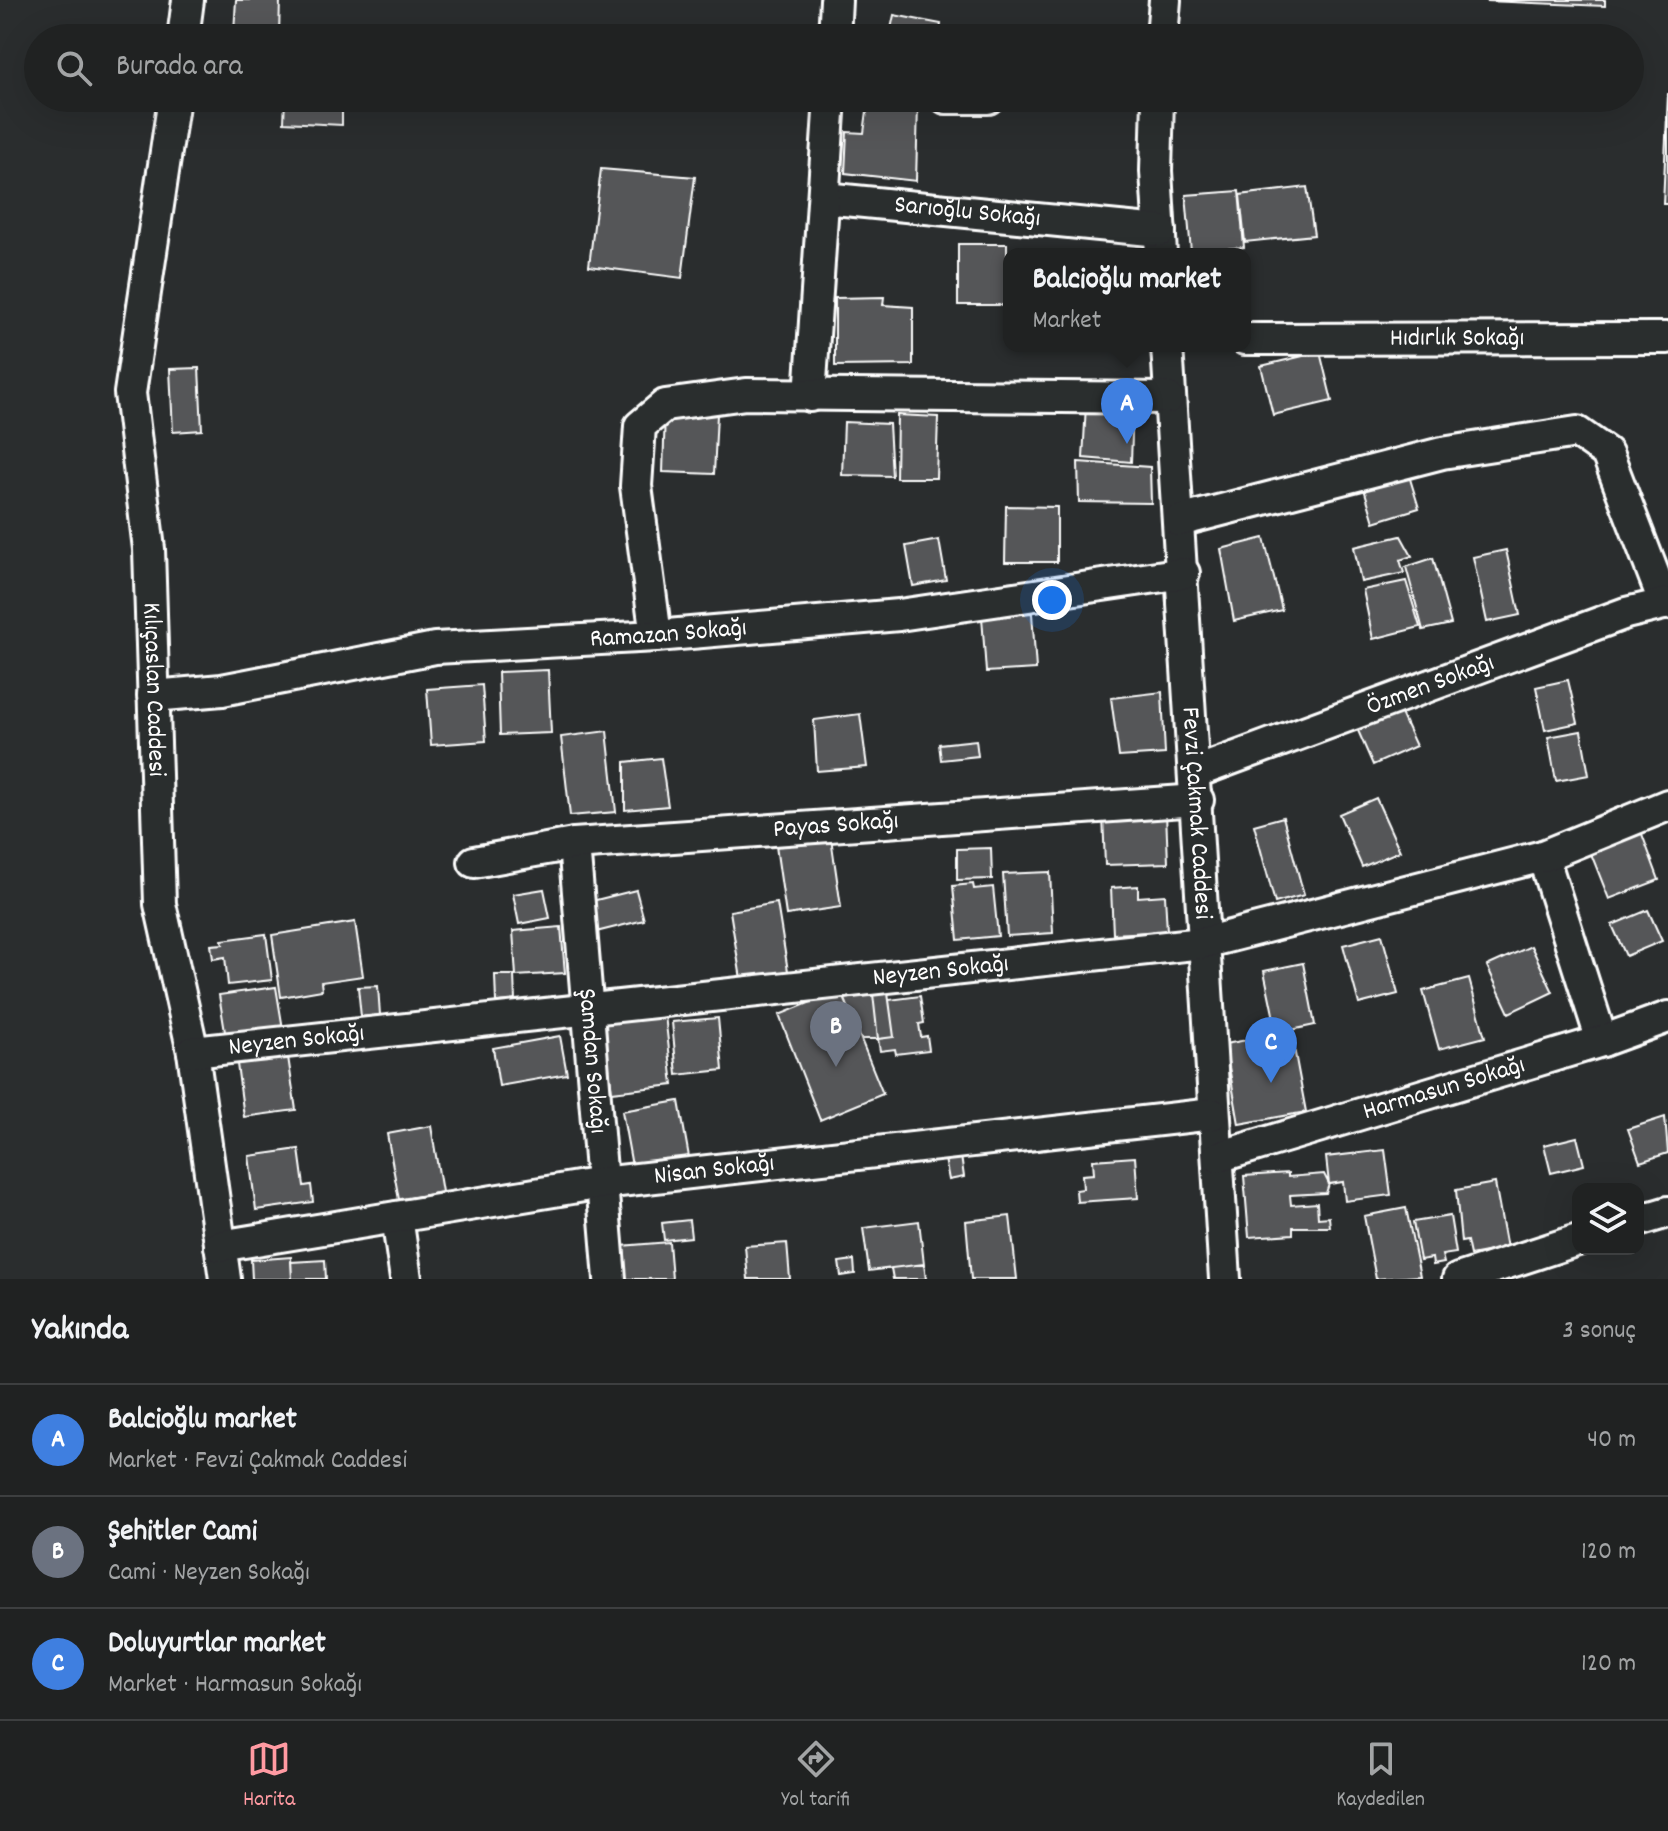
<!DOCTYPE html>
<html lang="tr">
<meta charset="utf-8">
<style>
:root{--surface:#202222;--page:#2d2f2f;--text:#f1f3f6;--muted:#a2a4a5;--line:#3d3f40;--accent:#ff9aa2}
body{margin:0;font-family:Dekko,sans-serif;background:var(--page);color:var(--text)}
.controls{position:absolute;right:24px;bottom:24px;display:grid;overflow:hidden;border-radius:16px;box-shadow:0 8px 32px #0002}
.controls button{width:72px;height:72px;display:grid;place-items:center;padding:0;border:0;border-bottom:2px solid var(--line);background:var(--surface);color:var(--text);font:40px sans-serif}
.you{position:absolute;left:1052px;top:600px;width:28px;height:28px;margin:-20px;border:6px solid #fff;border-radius:50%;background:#1a73e8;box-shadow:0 0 0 12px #1a73e833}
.badge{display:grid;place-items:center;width:52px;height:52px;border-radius:50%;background:var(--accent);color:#fff;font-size:26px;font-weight:700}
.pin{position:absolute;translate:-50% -66px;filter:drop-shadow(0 2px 4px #0008)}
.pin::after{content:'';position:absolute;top:42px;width:28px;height:24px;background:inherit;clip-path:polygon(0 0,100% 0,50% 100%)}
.popup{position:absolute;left:1003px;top:248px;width:248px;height:104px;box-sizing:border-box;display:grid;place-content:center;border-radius:16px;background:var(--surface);filter:drop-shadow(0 2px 6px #0005);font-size:26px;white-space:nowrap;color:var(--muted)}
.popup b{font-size:30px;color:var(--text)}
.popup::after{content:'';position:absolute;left:50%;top:100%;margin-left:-16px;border:16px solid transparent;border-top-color:var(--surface)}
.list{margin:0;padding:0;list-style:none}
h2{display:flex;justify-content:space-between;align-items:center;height:104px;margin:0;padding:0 32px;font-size:34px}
h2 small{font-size:26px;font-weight:400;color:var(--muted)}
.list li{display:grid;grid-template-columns:52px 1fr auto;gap:24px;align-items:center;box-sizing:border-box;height:112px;padding:0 32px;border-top:2px solid var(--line)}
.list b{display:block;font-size:30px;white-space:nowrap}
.list p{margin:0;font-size:26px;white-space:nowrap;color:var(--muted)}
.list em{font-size:26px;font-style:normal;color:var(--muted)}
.icon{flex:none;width:44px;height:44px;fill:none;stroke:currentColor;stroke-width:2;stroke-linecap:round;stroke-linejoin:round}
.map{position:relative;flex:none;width:1668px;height:1279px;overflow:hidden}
.search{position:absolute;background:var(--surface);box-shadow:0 8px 32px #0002;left:24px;right:24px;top:24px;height:88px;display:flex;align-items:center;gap:20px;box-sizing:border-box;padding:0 28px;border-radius:44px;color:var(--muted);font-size:30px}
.sheet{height:440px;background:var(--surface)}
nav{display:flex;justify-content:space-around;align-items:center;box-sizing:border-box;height:112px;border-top:2px solid var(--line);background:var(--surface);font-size:22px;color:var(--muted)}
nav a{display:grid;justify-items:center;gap:4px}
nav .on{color:var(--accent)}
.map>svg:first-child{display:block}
.building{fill:#555758;stroke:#fff;stroke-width:2}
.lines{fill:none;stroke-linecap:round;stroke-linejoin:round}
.minor-casing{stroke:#fff;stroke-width:36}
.minor{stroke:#2a2d2e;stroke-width:30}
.labels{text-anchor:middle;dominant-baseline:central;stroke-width:6;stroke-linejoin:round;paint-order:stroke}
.street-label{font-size:26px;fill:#fff;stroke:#2a2d2e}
</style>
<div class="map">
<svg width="1668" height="1279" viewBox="0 0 1668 1279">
<rect width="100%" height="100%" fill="#2a2d2e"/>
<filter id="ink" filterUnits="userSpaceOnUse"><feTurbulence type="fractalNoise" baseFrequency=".0125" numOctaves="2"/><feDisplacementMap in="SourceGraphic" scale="16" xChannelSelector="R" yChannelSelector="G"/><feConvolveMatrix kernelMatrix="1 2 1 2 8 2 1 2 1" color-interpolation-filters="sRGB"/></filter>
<g filter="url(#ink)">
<path class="building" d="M236,0H280L279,34L234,32Z
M1487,0H1605V6L1487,1Z
M894,15L941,24L939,38H889Z
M1668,93V204H1663Z
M285,98H342V125L284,122Z
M868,104L918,105L916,181L845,173L847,132L864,133Z
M601,169L695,177L682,278L589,266Z
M1307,187L1314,235L1245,242L1240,195Z
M1239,191L1244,247L1191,252L1186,195Z
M958,244H1007V305H958Z
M884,297L883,305L913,307V365L835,366V298Z
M1320,352L1332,401L1273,415L1261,366Z
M199,368L202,430L173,432L170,369Z
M1086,405L1133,408L1131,462L1083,458Z
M665,412L717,414L714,474L663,472Z
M897,415L938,417L936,478H896Z
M844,422L889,424L892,476L842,475Z
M1078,462L1150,467L1151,503L1079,502Z
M1407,469L1419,508L1374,522L1362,482Z
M1006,506L1057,507V562H1005Z
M1401,536L1412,556L1400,560L1404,573L1361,582L1354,547Z
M1264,538L1282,610L1234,621L1221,549Z
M939,540L946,580L913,586L906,546Z
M1506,550L1520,615L1487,622L1473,557Z
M1433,558L1451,624L1423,630L1406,567Z
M1406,581L1420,627L1373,639L1363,590Z
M1032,613L1036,669L986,672L982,617Z
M548,670L551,733L500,735L498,672Z
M1568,680L1578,723L1545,730L1536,687Z
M482,685L486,741L431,745L427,689Z
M1162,692L1165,754L1119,757L1111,698Z
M1398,707L1416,746L1373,765L1356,726Z
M860,714L867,767L817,771L814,720Z
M607,731L616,812L570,816L561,737Z
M1581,731L1589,775L1556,781L1548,737Z
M976,740L978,756L941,760L939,744Z
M661,758L668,806L625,810V762Z
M1376,798L1400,851L1362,867L1339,814Z
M1166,812L1168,863L1105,865L1103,815Z
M1283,817L1304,895L1275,903L1254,825Z
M1639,826L1659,880L1609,899L1588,846Z
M831,838L841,907L786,915L776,846Z
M991,848L992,879L957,880V849Z
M1050,872L1053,933L1007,936L1003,874Z
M973,884L974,889L993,887L998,936L958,940L953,886Z
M1138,886V897L1165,895L1167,931L1113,934L1111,888Z
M544,889L550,918L519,924L513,894Z
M636,890L644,920L596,932L588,902Z
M777,903L788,971L741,979L730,911Z
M1648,910L1662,941L1626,956L1612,925Z
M355,922L363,976L321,982L322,990L281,997L272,935Z
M561,927L565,973L516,976L513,931Z
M266,934L272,980L228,985L225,957L213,959L211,945L223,944L222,940Z
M1382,935L1398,994L1359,1004L1343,945Z
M1531,946L1553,992L1509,1013L1487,966Z
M1303,963L1315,1025L1277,1033L1264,971Z
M495,975H514L515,1001L496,1002Z
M1469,979L1485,1037L1439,1049L1423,991Z
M378,986L380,1015L361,1017L358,987Z
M276,987L283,1029L226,1038L219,995Z
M841,990L883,1094L820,1120L779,1015Z
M888,993L894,1037L878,1039L873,994Z
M873,994L878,1039H861L845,999Z
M920,996L924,1023L919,1024L921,1037L927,1036L929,1050L896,1054L895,1049L880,1051L878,1039L894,1037L889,1000Z
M665,1015L673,1085L612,1092L603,1022Z
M718,1018L723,1070L677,1075L672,1022Z
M1291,1032L1306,1112L1239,1124L1225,1044Z
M560,1036L567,1074L499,1086L493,1048Z
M288,1057L296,1110L244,1117L237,1064Z
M679,1101L689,1157L632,1166L622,1111Z
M1665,1117L1668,1153L1640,1162L1628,1129Z
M431,1126L442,1192L399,1200L387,1134Z
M1577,1137L1584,1165L1551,1173L1544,1145Z
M299,1149L304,1186L311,1185L313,1202L256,1210L249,1156Z
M1385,1150L1391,1195L1345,1201L1343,1182L1329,1184L1326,1157Z
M961,1156L964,1177L949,1180L945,1159Z
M1135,1157L1138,1198L1077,1202L1076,1190L1083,1189L1082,1175L1094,1174L1093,1160Z
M1288,1173V1177L1324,1174L1329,1184L1326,1193L1290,1195L1291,1205L1317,1203L1318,1218L1329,1217L1330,1227H1293V1234L1249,1237L1244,1176Z
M1495,1183L1507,1248L1470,1255L1467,1241L1461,1242L1456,1190Z
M1406,1208L1420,1276L1376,1279L1364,1216Z
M1010,1216L1017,1279H971L966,1221Z
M1450,1216L1456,1253L1442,1255L1444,1263L1433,1265L1432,1258L1420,1260L1413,1222Z
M689,1220L691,1237L664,1240L662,1223Z
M919,1221L924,1264L869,1271L863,1228Z
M669,1242L672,1279H621V1246Z
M787,1243L790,1279H748L745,1246Z
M291,1257L292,1279H252L251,1260Z
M325,1260L326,1279H292L291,1262Z
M854,1260L855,1274L841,1276L839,1262Z
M924,1264L926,1279H893L891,1268Z"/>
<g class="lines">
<g class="minor-casing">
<g id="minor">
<path d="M183,38L188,0"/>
<path d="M834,38L836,0"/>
<path d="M1162,38L1165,0"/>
<path id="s1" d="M174,98L130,393L149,549L160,904L193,1052L225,1279"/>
<path d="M946,98H988"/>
<path d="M1158,98L1156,171L1161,254"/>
<path id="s2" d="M824,198L1160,231"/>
<path id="s3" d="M1245,339L1668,338"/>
<path id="s4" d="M1167,346L1225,1279"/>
<path d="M810,396L830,98"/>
<path d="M1179,521L1442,453L1577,432L1607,453L1665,604"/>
<path d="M656,636L636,486L640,426L665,405L746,394L1168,398"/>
<path id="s5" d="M153,696L222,690L435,648L656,636L899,615L1184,573"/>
<path id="s6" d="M1196,772L1626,613L1668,603"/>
<path id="s7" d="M574,844L610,1279"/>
<path d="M1543,856L1602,1041"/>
<path id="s8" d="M474,862L574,844L1198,800"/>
<path id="s9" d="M193,1052L1203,943L1543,856L1668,805"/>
<path id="s10" d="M1218,1157L1602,1041L1668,1017"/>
<path d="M397,1217L406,1279"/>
<path d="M1638,1221L1668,1212"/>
<path id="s11" d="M220,1246L602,1183L1213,1114"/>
<path d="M1458,1279L1578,1240"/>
</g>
</g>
<use href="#minor" class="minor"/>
</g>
</g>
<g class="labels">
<g class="street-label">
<text stroke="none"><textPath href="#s2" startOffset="144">Sarıoğlu Sokağı</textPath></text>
<text stroke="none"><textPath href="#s3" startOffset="212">Hıdırlık Sokağı</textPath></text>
<text stroke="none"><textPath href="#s5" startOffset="520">Ramazan Sokağı</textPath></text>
<text stroke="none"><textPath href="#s6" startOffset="250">Özmen Sokağı</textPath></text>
<text stroke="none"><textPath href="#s1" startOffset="596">Kılıçaslan Caddesi</textPath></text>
<text stroke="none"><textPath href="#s4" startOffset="468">Fevzi Çakmak Caddesi</textPath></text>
<text stroke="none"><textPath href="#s8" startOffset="364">Payas Sokağı</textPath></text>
<text stroke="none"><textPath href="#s9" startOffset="752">Neyzen Sokağı</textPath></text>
<text stroke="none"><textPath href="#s9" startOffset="104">Neyzen Sokağı</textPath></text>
<text stroke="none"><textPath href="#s7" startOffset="218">Şamdan Sokağı</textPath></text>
<text stroke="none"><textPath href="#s10" startOffset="236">Harmasun Sokağı</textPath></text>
<text stroke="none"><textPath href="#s11" startOffset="500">Nisan Sokağı</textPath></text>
</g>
</g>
</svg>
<div class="controls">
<button><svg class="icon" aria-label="layers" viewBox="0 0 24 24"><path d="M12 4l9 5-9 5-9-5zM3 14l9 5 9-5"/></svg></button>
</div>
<div class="you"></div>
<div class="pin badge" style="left:1127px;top:444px;background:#3f7fe0">A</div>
<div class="popup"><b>Balcioğlu market</b>Market</div>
<div class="pin badge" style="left:836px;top:1067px;background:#6b7280">B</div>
<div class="pin badge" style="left:1271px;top:1083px;background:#3f7fe0">C</div>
<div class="search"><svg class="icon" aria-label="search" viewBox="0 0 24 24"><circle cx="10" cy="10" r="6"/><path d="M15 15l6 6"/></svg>Burada ara</div>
</div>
<section class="sheet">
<h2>Yakında<small>3 sonuç</small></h2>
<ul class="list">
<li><span class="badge" style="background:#3f7fe0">A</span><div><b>Balcioğlu market</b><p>Market · Fevzi Çakmak Caddesi</p></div><em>40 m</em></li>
<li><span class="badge" style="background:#6b7280">B</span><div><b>Şehitler Cami</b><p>Cami · Neyzen Sokağı</p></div><em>120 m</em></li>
<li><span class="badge" style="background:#3f7fe0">C</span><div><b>Doluyurtlar market</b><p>Market · Harmasun Sokağı</p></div><em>120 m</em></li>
</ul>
</section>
<nav>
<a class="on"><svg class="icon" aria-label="map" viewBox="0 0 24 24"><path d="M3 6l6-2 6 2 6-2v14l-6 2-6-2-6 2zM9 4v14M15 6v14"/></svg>Harita</a>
<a><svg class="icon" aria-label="directions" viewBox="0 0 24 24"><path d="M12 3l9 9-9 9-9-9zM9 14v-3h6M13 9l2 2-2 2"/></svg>Yol tarifi</a>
<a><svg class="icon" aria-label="saved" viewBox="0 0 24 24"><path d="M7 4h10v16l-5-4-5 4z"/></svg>Kaydedilen</a>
</nav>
